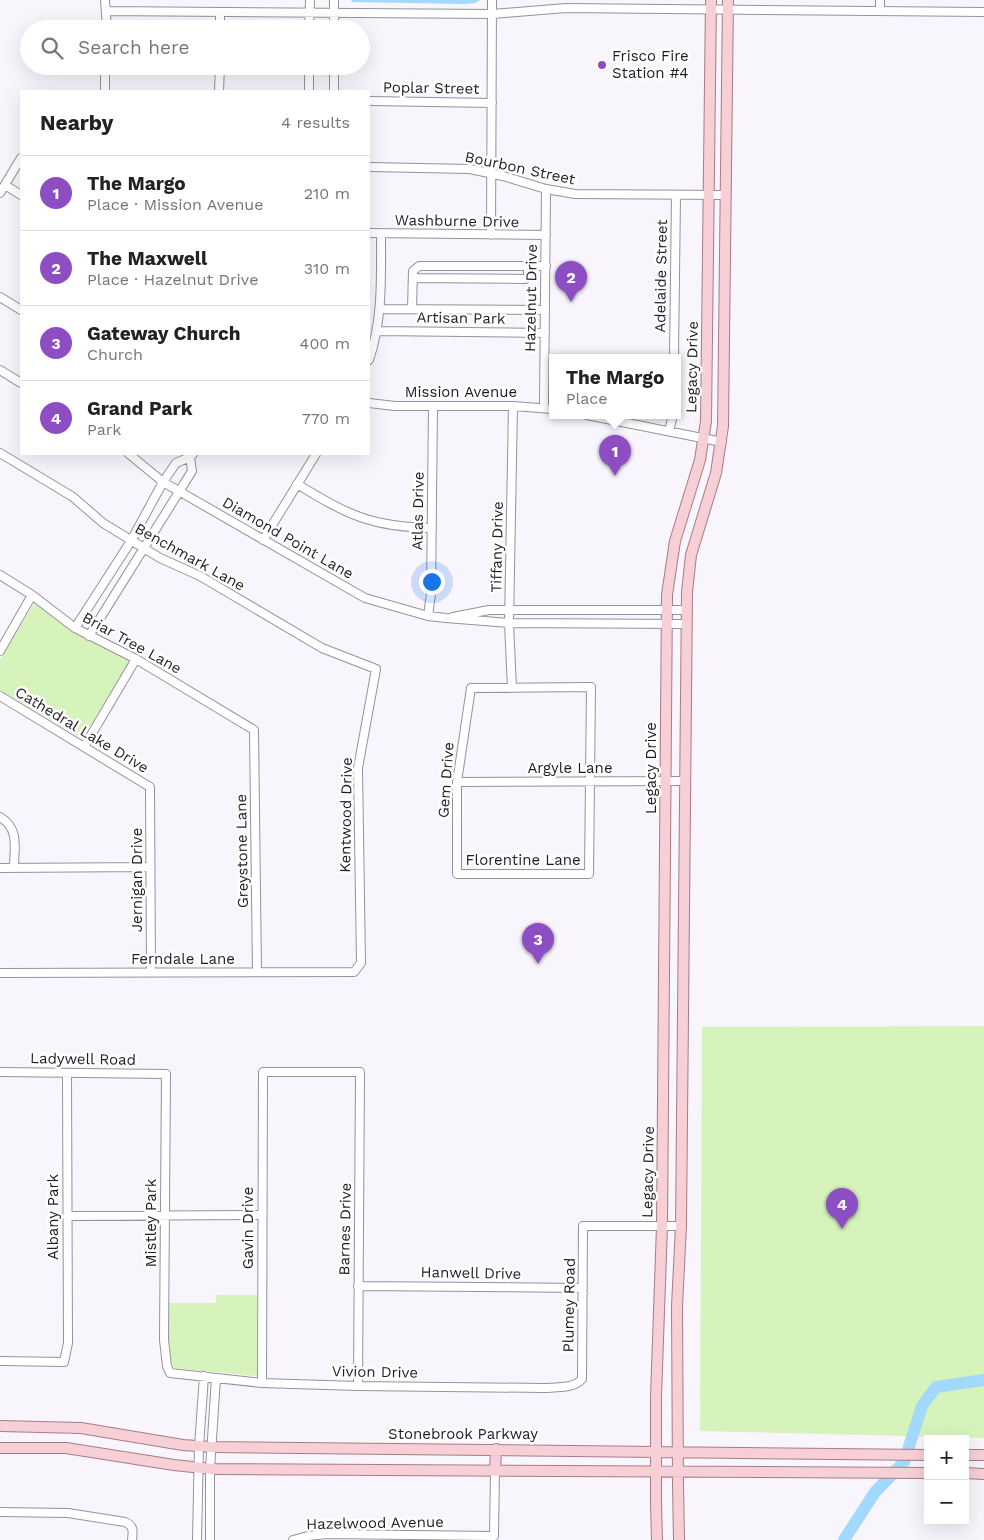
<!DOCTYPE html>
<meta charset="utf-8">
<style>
:root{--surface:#fff;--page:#f2f2f2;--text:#222;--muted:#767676;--line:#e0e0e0;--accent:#8e4ec3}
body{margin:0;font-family:"Work Sans",sans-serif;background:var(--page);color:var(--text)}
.controls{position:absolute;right:15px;bottom:15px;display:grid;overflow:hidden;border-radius:0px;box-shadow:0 5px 20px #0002}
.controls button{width:45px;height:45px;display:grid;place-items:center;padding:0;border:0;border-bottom:1px solid var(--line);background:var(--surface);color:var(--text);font:25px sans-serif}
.you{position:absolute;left:431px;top:581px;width:18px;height:18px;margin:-12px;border:4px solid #fff;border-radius:50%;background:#1a73e8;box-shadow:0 0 0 8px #1a73e833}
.badge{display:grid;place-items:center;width:32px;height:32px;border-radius:50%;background:var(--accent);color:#fff;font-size:16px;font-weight:700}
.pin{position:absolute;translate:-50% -41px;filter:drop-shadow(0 1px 2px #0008)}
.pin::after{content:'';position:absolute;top:26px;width:18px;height:15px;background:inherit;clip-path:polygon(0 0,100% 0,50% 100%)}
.popup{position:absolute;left:549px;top:354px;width:132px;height:65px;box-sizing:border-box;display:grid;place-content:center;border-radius:0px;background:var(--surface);filter:drop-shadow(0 1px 4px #0005);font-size:16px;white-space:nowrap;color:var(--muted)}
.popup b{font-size:19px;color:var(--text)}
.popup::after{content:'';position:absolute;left:50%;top:100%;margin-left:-10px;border:10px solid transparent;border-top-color:var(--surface)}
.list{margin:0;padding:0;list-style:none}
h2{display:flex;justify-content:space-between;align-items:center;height:65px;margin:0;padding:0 20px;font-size:21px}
h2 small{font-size:16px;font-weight:400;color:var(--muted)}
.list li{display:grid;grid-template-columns:32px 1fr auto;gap:15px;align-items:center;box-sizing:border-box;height:75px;padding:0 20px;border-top:1px solid var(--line)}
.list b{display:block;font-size:19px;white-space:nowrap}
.list p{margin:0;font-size:16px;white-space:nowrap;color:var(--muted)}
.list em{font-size:16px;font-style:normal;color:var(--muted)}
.icon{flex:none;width:28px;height:28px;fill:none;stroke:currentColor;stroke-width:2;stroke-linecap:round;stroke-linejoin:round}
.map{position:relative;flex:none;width:984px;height:1540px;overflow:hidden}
.search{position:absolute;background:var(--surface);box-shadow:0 5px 20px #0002;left:20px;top:20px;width:350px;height:55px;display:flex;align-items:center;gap:12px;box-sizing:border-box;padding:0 18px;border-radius:28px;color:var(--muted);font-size:19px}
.panel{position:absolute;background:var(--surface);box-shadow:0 5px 20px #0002;left:20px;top:90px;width:350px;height:365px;border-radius:0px}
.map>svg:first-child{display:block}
.green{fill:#d5f3ba}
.water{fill:#a3d8ff}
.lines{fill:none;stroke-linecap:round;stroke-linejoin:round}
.river{stroke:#a3d8ff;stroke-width:12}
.minor-casing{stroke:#9691a0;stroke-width:10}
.major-casing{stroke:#a87c86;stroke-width:12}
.minor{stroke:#fff;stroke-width:8}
.major{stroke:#f7cfd7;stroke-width:10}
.poi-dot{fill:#8e4ec3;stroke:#fff;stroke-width:2}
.labels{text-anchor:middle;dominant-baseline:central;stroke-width:5;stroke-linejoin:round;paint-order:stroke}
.poi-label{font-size:15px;fill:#1e1c22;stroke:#fff;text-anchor:start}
.street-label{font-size:15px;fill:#1e1c22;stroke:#fff}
</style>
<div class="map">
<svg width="984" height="1540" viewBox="0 0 984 1540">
<rect width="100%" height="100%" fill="#f8f5fc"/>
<path class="green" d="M35,602L81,636L131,660L82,739L0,690V660Z
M984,1026V1438L700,1431L702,1027Z
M216,1295H257L258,1368L257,1375L255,1376L174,1368L170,1358L167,1303H216Z"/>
<path class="water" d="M351,0H480L475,3L465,4L352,2Z"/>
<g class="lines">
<path class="river" d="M844,1540L875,1492L904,1462L922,1406L936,1387L984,1380"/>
<g class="minor-casing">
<path id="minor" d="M105,0L107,29
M334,0V29
M107,11L493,14L566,8L984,12
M880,11V0
M220,29V12
M309,29L310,0
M105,91V66
M219,91L220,66
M309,91V66
M334,91V66
M369,101L492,103
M369,167L470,169L503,176L546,189L575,194L726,195
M5,185L21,195
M0,193L21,158
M369,233L546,235
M491,235L492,0
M413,278L525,279L528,277V266
M0,297L21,310
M380,309L545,310
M412,309L413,271L419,266H546
M377,331L545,333
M674,357L676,195
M369,360C383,319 381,276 381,234
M0,370L21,383
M369,403L395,406H513L552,409
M544,408L546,189
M587,415L722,442
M669,431L673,415
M0,453L73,497L103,523L160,558L200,576L322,648L376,669L358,768L361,963L354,972L0,973
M129,454L163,482L365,598L428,616L446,618L509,623L686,624
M297,484C348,515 371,527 432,528
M263,540L316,454
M0,575L32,595L75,628L136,659L254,730L257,972
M428,616L431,594L433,406
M453,617L489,610H686
M75,628L131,541L163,482L176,463L190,457
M89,636L192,471L190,457L193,454
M0,651L32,595
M591,687L589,874H457V782L471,688Z
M512,688L509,623L513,406
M0,696L150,787L151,972
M84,747L136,659
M457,782L684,781
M0,817C20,829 14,848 14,868
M0,868L150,867
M0,1072L166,1074L164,1340L167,1366L170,1373L262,1383L358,1386L543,1388C555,1387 574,1389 582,1379L583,1226H681
M67,1216L262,1215
M358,1286L583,1288
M0,1361L64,1362L68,1343L67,1073
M262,1383L263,1072H360L358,1386
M0,1512L68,1513L125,1522C134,1526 133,1531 132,1540
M197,1540L199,1446L204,1376
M210,1540V1469L216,1378
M293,1540L308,1536L327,1534L494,1536L495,1471"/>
</g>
<g class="major-casing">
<path id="major" d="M0,1426L81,1428L183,1445L211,1447L928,1455
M0,1448H66L174,1465L212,1469L928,1473
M965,1455H984
M495,1471L496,1449
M965,1473L984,1474
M657,1540L656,1504V1397L662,1226L667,595L675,541L700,460L706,421L711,0
M679,1540L678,1484L677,1306L681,1226L687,592L691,555L716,473L723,426L728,0"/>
</g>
<use href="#minor" class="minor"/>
<use href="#major" class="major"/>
</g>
<circle class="poi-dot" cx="602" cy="65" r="5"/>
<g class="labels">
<g class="poi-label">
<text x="612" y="56">Frisco Fire<tspan x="612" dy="17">Station #4</tspan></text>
</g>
<g class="street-label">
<text transform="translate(431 88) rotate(1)">Poplar Street</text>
<text transform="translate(520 168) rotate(12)">Bourbon Street</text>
<text transform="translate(457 221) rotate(1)">Washburne Drive</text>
<text transform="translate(661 276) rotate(-89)">Adelaide Street</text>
<text transform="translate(531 298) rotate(-89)">Hazelnut Drive</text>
<text transform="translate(461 318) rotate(1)">Artisan Park</text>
<text transform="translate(692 367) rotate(-89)">Legacy Drive</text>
<text x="461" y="392">Mission Avenue</text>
<text transform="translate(418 511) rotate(-89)">Atlas Drive</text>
<text transform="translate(288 538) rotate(30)">Diamond Point Lane</text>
<text transform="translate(497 547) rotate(-89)">Tiffany Drive</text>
<text transform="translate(190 557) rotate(29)">Benchmark Lane</text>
<text transform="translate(132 643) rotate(29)">Briar Tree Lane</text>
<text transform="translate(82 730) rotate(31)">Cathedral Lake Drive</text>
<text x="570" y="768">Argyle Lane</text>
<text transform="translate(651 768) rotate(-90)">Legacy Drive</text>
<text transform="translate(446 780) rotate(-86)">Gem Drive</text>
<text transform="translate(346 815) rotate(-89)">Kentwood Drive</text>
<text transform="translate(242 851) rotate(-91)">Greystone Lane</text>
<text x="523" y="860">Florentine Lane</text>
<text transform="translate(137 880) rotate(-90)">Jernigan Drive</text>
<text x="183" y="959">Ferndale Lane</text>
<text transform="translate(83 1059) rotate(1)">Ladywell Road</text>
<text transform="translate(648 1172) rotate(-89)">Legacy Drive</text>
<text transform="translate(53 1217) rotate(-90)">Albany Park</text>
<text transform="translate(151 1223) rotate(-90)">Mistley Park</text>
<text transform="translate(248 1228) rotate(-90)">Gavin Drive</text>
<text transform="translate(345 1229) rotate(-89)">Barnes Drive</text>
<text transform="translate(471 1273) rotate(1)">Hanwell Drive</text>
<text transform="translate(569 1305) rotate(-89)">Plumey Road</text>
<text transform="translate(375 1372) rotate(1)">Vivion Drive</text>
<text x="463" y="1434">Stonebrook Parkway</text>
<text transform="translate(375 1523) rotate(-1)">Hazelwood Avenue</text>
</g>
</g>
</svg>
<div class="controls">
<button>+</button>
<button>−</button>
</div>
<div class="you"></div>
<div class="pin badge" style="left:615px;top:476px">1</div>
<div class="popup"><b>The Margo</b>Place</div>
<div class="pin badge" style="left:571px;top:302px">2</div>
<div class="pin badge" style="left:538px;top:964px">3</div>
<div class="pin badge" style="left:842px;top:1229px">4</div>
<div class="search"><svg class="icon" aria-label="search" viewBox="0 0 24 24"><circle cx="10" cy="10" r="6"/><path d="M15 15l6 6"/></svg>Search here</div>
<section class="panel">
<h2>Nearby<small>4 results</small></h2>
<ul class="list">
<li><span class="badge">1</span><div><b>The Margo</b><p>Place · Mission Avenue</p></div><em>210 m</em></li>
<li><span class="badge">2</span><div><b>The Maxwell</b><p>Place · Hazelnut Drive</p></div><em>310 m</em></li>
<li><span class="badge">3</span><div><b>Gateway Church</b><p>Church</p></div><em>400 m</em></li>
<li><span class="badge">4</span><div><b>Grand Park</b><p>Park</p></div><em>770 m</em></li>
</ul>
</section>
</div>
